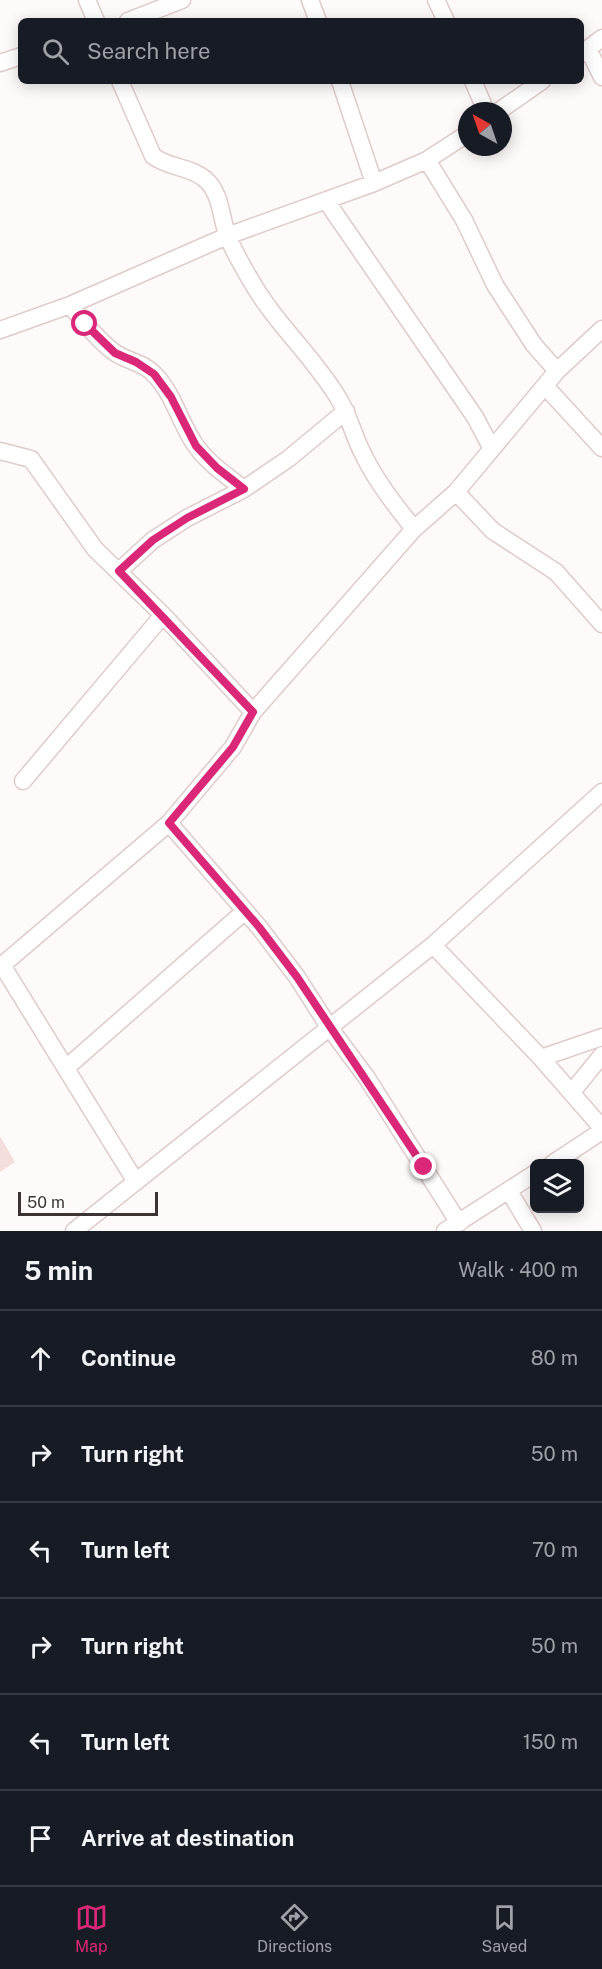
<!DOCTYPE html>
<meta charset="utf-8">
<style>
:root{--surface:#171b24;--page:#242831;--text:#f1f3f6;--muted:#9ea1a6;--line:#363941;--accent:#db2777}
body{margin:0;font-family:"Public Sans",sans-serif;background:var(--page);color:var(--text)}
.controls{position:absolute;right:18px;bottom:18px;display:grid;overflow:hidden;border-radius:9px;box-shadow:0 3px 15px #0003}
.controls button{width:54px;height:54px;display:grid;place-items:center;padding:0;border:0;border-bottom:2px solid var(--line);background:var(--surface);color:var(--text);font:30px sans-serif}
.compass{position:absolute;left:458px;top:102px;width:54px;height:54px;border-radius:50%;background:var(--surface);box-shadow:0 3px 15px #0003;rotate:320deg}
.scale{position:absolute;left:18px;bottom:15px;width:140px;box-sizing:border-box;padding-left:6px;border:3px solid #3c3433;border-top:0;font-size:16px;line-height:21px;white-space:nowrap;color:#3c3433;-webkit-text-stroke:4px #fff;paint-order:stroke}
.stop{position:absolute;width:18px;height:18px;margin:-14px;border:4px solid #db2777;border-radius:50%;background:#fff}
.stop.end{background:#db2777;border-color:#fff;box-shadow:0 2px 6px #0008}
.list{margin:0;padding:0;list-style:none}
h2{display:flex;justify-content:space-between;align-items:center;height:78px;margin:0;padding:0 24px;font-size:26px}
h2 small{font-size:20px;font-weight:400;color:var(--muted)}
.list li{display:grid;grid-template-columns:39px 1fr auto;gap:18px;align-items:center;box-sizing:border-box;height:96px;padding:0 24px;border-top:2px solid var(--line)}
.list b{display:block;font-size:22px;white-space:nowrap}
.list em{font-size:20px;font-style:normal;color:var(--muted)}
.icon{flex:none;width:33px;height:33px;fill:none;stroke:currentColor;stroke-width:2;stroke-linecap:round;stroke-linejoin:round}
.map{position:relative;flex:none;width:602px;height:1231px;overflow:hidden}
.search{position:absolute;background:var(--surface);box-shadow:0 3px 15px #0003;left:18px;right:18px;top:18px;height:66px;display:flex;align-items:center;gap:15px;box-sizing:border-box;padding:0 21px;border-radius:9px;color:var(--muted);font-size:22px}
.sheet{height:654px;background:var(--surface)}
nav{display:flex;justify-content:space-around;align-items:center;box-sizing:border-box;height:84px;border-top:2px solid var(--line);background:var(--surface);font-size:16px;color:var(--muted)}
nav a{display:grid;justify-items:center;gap:3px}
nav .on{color:var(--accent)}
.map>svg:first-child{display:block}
.building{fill:#f3dedd}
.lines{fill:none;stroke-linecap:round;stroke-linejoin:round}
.street-casing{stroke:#dfcbca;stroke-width:19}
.street{stroke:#fff;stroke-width:16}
.route{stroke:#db2777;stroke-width:8}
</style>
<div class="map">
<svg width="602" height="1231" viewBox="0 0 602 1231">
<rect width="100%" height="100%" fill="#fefafa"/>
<path class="building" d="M0,1136L15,1162L0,1172Z"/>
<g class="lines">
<g class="street-casing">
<path id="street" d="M87,0L96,21
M310,0L318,21
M436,0L446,21
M128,21L182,0
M588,49L602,77
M581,54L602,38
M0,63L21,56
M120,81L153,156C170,169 194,166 209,183C221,197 221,217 227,234C232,249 242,265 250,279C274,322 311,354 337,396C349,414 353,435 363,454C376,481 395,505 414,529
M340,81L374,183
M473,81L486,111
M499,111L542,81
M427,160L464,220L495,285L534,345L557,371
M327,202L475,417L492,449
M70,305C83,321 97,339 114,352C126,361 143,362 154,374C174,394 180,424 196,446C208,463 227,476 244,489
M0,330L70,305L227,236L374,183L427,160L467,134
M545,386L602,448
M0,451L31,459L95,549L163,615L253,712
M456,492L493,531L556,572L602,624
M119,571L153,540L187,518L244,489L288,459L346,411
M23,781L163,615
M169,823L259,927L297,977L329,1027L367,1078L459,1223
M433,945L541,1058L602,1128
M2,965L136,1182
M0,967L169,823L233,747L253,712L414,529L456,492L557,371L602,329
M541,1058L602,1037
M66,1068L245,911
M572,1092L602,1055
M552,1164L602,1131
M509,1191L533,1231
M74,1231L433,945L602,792
M445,1231L534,1174"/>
</g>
<use href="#street" class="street"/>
</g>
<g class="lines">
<path class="route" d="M85,324L115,353L136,362L154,374L171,397L196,446L217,468L244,489L187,518L153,540L119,571L253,712L233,747L169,823L259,927L297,977L424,1167"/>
</g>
</svg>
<div class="controls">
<button><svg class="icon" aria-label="layers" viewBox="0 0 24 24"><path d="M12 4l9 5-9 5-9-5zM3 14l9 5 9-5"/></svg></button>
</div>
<svg class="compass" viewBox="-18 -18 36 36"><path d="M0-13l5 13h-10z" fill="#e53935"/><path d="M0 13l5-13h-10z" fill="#9ea1a6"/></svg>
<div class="scale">50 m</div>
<div class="stop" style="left:85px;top:324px"></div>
<div class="stop end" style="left:424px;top:1167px"></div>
<div class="search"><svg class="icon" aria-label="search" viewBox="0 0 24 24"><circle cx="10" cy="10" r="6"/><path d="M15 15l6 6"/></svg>Search here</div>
</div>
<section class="sheet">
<h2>5 min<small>Walk · 400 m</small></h2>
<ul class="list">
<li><svg class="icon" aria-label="ahead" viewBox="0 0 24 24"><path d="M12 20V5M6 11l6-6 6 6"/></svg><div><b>Continue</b></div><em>80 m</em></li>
<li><svg class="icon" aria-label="right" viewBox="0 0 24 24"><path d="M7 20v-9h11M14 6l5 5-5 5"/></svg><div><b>Turn right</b></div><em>50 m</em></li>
<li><svg class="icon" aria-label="left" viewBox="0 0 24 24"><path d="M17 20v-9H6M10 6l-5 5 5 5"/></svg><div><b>Turn left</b></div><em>70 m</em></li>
<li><svg class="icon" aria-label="right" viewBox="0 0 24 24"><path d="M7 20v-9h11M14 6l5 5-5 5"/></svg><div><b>Turn right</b></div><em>50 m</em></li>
<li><svg class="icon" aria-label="left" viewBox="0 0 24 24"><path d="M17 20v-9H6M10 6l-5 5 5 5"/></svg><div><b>Turn left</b></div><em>150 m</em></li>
<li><svg class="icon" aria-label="arrive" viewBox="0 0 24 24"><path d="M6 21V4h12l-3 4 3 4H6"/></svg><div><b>Arrive at destination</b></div></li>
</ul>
</section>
<nav>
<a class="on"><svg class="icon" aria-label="map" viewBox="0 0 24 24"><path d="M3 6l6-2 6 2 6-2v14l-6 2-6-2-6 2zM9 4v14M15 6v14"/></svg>Map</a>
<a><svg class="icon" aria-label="directions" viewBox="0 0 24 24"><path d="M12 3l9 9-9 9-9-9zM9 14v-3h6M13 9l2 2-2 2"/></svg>Directions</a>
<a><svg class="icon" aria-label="saved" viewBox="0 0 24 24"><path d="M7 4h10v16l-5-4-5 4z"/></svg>Saved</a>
</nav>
